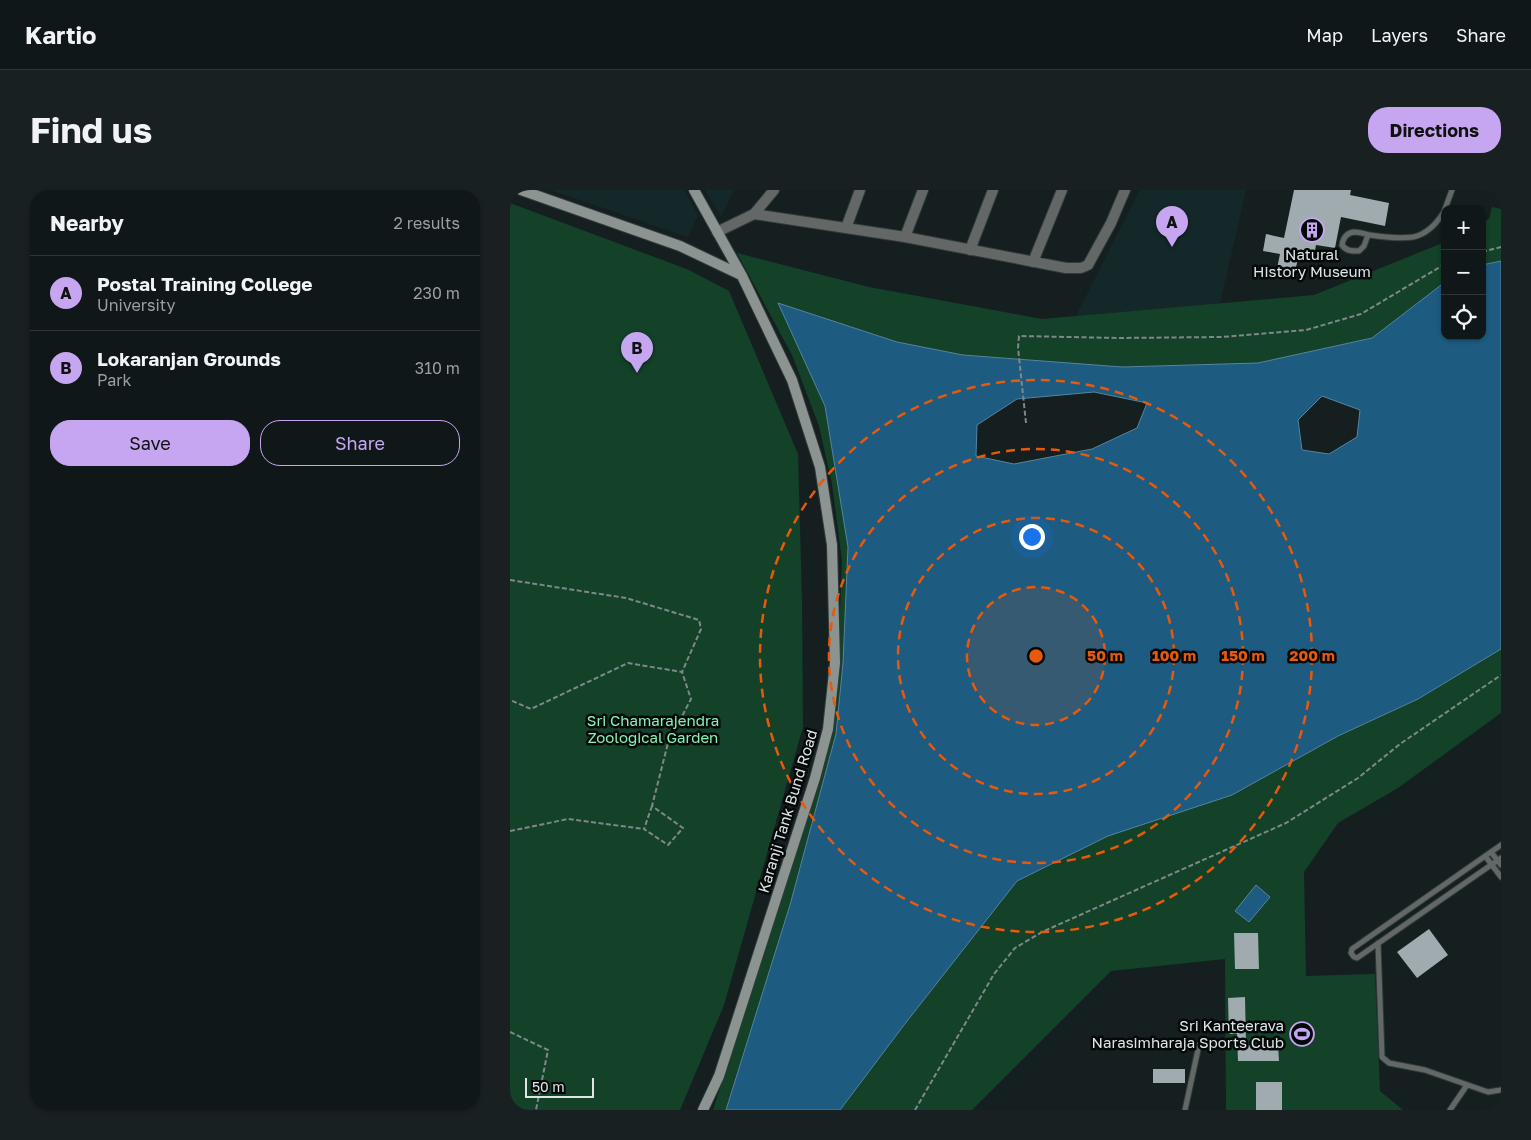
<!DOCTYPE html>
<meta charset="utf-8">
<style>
:root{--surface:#101718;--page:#192021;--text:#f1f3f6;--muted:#9c9fa2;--line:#303637;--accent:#c6a6f0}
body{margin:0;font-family:"Golos Text",sans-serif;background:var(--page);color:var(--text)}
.controls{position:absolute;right:15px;top:15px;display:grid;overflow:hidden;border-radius:10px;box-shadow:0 1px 4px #0004}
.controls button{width:45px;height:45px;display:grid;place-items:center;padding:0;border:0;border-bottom:1px solid var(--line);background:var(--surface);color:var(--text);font:25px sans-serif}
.scale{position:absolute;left:15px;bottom:12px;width:69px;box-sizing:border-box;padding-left:5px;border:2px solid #dee5e5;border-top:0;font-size:14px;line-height:18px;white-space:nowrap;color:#dee5e5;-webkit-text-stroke:4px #050808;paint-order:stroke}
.you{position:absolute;left:521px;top:346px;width:18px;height:18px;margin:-12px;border:4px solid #fff;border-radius:50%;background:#1a73e8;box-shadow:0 0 0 8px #1a73e833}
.badge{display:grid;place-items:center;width:32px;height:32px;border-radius:50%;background:var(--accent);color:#111;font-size:16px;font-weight:700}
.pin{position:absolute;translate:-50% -41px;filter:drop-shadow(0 1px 2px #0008)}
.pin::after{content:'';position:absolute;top:26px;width:18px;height:15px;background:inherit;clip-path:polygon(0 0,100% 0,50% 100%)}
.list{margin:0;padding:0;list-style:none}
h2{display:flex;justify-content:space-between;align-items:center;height:65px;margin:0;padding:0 20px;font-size:21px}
h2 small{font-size:16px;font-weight:400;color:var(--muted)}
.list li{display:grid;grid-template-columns:32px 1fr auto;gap:15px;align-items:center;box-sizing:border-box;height:75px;padding:0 20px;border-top:1px solid var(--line)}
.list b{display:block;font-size:19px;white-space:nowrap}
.list p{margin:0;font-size:16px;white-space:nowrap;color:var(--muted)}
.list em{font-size:16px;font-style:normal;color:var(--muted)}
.actions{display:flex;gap:10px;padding:15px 20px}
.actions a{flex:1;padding:11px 0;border:1px solid var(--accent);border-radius:20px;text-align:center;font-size:18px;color:var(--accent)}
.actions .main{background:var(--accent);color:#111}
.icon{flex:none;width:28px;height:28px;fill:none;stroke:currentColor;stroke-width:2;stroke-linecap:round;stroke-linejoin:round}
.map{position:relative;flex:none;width:991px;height:920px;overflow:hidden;border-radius:20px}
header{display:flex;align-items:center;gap:30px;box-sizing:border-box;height:70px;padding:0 25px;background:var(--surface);border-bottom:1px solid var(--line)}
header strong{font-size:24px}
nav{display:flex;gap:28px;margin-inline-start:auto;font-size:18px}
.intro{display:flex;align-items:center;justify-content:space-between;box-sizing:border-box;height:120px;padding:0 30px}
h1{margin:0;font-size:35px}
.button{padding:12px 22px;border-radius:20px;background:var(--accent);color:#111;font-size:18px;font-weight:700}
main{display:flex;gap:30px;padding:0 30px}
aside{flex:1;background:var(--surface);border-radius:20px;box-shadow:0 1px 4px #0004}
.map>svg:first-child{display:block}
.built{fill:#152829}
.green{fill:#134229}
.water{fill:#1d5b81;stroke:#57849f;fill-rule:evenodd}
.building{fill:#9fabaf}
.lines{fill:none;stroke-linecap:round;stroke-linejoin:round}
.lane-casing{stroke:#313b3c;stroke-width:7}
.street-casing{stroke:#313b3c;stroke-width:12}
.secondary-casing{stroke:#313b3c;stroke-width:12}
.path{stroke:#7f8888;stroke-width:2;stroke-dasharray:5 2.5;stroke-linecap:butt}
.lane{stroke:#636867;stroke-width:5}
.street{stroke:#636867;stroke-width:10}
.secondary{stroke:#8b9491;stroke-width:10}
.ring{fill:none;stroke:#e8590c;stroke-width:2.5;stroke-dasharray:9 6}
.labels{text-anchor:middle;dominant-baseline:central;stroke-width:5;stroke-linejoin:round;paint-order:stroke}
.poi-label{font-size:15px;fill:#dee5e5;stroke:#050808}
.park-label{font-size:15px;fill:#85f4b2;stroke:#050808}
.street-label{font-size:15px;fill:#dee5e5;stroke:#050808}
.centre{fill:#e8590c;stroke:#050808;stroke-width:2.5}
.ring-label{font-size:15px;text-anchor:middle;font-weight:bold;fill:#e8590c;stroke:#050808;stroke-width:5;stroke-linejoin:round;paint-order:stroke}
</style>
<header>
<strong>Kartio</strong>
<nav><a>Map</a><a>Layers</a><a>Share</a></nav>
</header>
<div class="intro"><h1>Find us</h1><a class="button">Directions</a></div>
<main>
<aside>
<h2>Nearby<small>2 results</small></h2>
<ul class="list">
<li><span class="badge">A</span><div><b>Postal Training College</b><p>University</p></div><em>230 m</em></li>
<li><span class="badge">B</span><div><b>Lokaranjan Grounds</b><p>Park</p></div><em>310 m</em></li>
</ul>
<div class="actions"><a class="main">Save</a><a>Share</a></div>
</aside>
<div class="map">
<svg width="991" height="920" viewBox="0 0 991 920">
<rect width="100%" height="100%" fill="#151f20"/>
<path class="built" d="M41,0H174L188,25L178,47Z
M195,0H224L211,26Z
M630,0H736L710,114L566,126Z"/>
<path class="green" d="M0,13L179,80L219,101L288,264L292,411L293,537L214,815L170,920H0Z
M982,17L991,19V71L972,75V33L979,29Z
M935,52V92L862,148L748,173L612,177L453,165L387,152L268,113L315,216L338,357L333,473L326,544L280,715L216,920H203L322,546L328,474L332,370L322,294L309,236L282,165L227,63L359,97L532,129L804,105Z
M991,459V523L888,598L828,633L794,682L796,786L865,784L870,901L893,920H716L715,769L601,781L462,920H330L394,835L507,691L598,646L828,546L908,509Z"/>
<path class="water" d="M991,71V459L908,509L828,546L722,605L598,646L507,691L394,835L330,920H216L280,715L326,544L333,473L338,357L315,216L268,113L387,152L453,165L612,177L748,173L862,148L935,92V146H972V75ZM584,202L637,213L627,238L582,259L504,274L466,266L467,235L507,209ZM812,206L850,220L847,247L819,264L792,260L788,230Z
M746,695L760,707L739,732L725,721Z"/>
<path class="building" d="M784,0H841L840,5L879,13L875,36L831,27L825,58L806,55L803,71L788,68L784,87L766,83L770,64L753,61L756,44L774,48Z
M919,739L938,765L907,788L887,762Z
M724,743H748L749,779H725Z
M735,807L736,855H768L769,871H728L727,844H719L718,808Z
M643,879H675V893H643Z
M746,892H772V920H746Z"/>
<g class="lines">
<g class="lane-casing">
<path id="lane" d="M935,19L942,0
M858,45L854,56L849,61C841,61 836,61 832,55C833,48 837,43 844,42C849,42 855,44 860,45C873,47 890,49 903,47C918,44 928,32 935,20
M991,655L842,759L841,763L844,767L847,768L991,668
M981,662L991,675
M975,666L991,687
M868,753L872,867L879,873L915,880L978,902L991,900
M675,920L689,855
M940,920L957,895"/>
</g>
<g class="street-casing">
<path id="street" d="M244,24L395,47L556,78H571L578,75L601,33L615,0
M336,38L350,0
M207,42L244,24L264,0
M395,47L413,0
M460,60L483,0
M523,72L552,0"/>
</g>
<g class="secondary-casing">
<path id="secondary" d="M11,0L170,56L231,85
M184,0L232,86L282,190L310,277L322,355L325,473L318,539L305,588L209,886L193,920"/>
</g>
<path class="path" d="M972,62L991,57
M516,233L508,158L509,146L608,148L712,147L796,140L851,124L935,74
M0,390L116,408L189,430L191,439L172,482L118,473L21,519L0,510
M142,616L134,639L158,655L173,638L142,616L158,553L181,509L172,482
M0,641L58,629L134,639
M0,842L38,860L26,920
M405,920L484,784L505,758L532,742L776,633L848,588L890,554L991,485"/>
<use href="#lane" class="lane"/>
<use href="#street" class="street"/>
<use href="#secondary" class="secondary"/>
</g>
<circle cx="526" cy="466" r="69" fill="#e8590c" fill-opacity=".12"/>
<g class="ring">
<circle cx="526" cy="466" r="69"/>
<circle cx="526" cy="466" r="138"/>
<circle cx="526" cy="466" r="207"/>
<circle cx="526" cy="466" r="276"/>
</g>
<defs>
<g id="building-ring" transform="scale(1.25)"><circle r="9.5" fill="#050808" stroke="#c6a6f0" stroke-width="1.5"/><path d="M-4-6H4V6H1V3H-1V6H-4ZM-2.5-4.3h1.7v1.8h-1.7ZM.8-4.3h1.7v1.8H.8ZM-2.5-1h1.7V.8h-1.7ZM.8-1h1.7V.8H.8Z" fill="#c6a6f0"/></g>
<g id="stadium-ring" transform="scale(1.25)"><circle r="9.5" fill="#050808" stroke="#c6a6f0" stroke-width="1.5"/><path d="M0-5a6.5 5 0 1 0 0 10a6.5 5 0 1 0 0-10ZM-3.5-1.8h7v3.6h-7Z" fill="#c6a6f0"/></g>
</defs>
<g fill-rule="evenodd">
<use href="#building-ring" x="802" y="40"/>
<use href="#stadium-ring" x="792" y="844"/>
</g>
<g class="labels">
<g class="poi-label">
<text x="802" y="64">Natural<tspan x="802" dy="17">History Museum</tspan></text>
<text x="774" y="835" text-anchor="end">Sri Kanteerava<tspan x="774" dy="17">Narasimharaja Sports Club</tspan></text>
</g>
<g class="park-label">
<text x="143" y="530">Sri Chamarajendra<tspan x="143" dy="17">Zoological Garden</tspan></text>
</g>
<g class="street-label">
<text transform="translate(277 621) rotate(-73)">Karanji Tank Bund Road</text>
</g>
</g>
<circle cx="526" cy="466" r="8" class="centre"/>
<g class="ring-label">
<text x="595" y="471">50 m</text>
<text x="664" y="471">100 m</text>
<text x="733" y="471">150 m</text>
<text x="802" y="471">200 m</text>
</g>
</svg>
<div class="controls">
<button>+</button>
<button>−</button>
<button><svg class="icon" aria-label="locate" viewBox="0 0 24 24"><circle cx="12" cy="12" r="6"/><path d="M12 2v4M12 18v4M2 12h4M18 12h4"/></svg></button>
</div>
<div class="scale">50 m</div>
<div class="you"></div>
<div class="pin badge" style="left:662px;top:57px">A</div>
<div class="pin badge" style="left:127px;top:183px">B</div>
</div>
</main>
